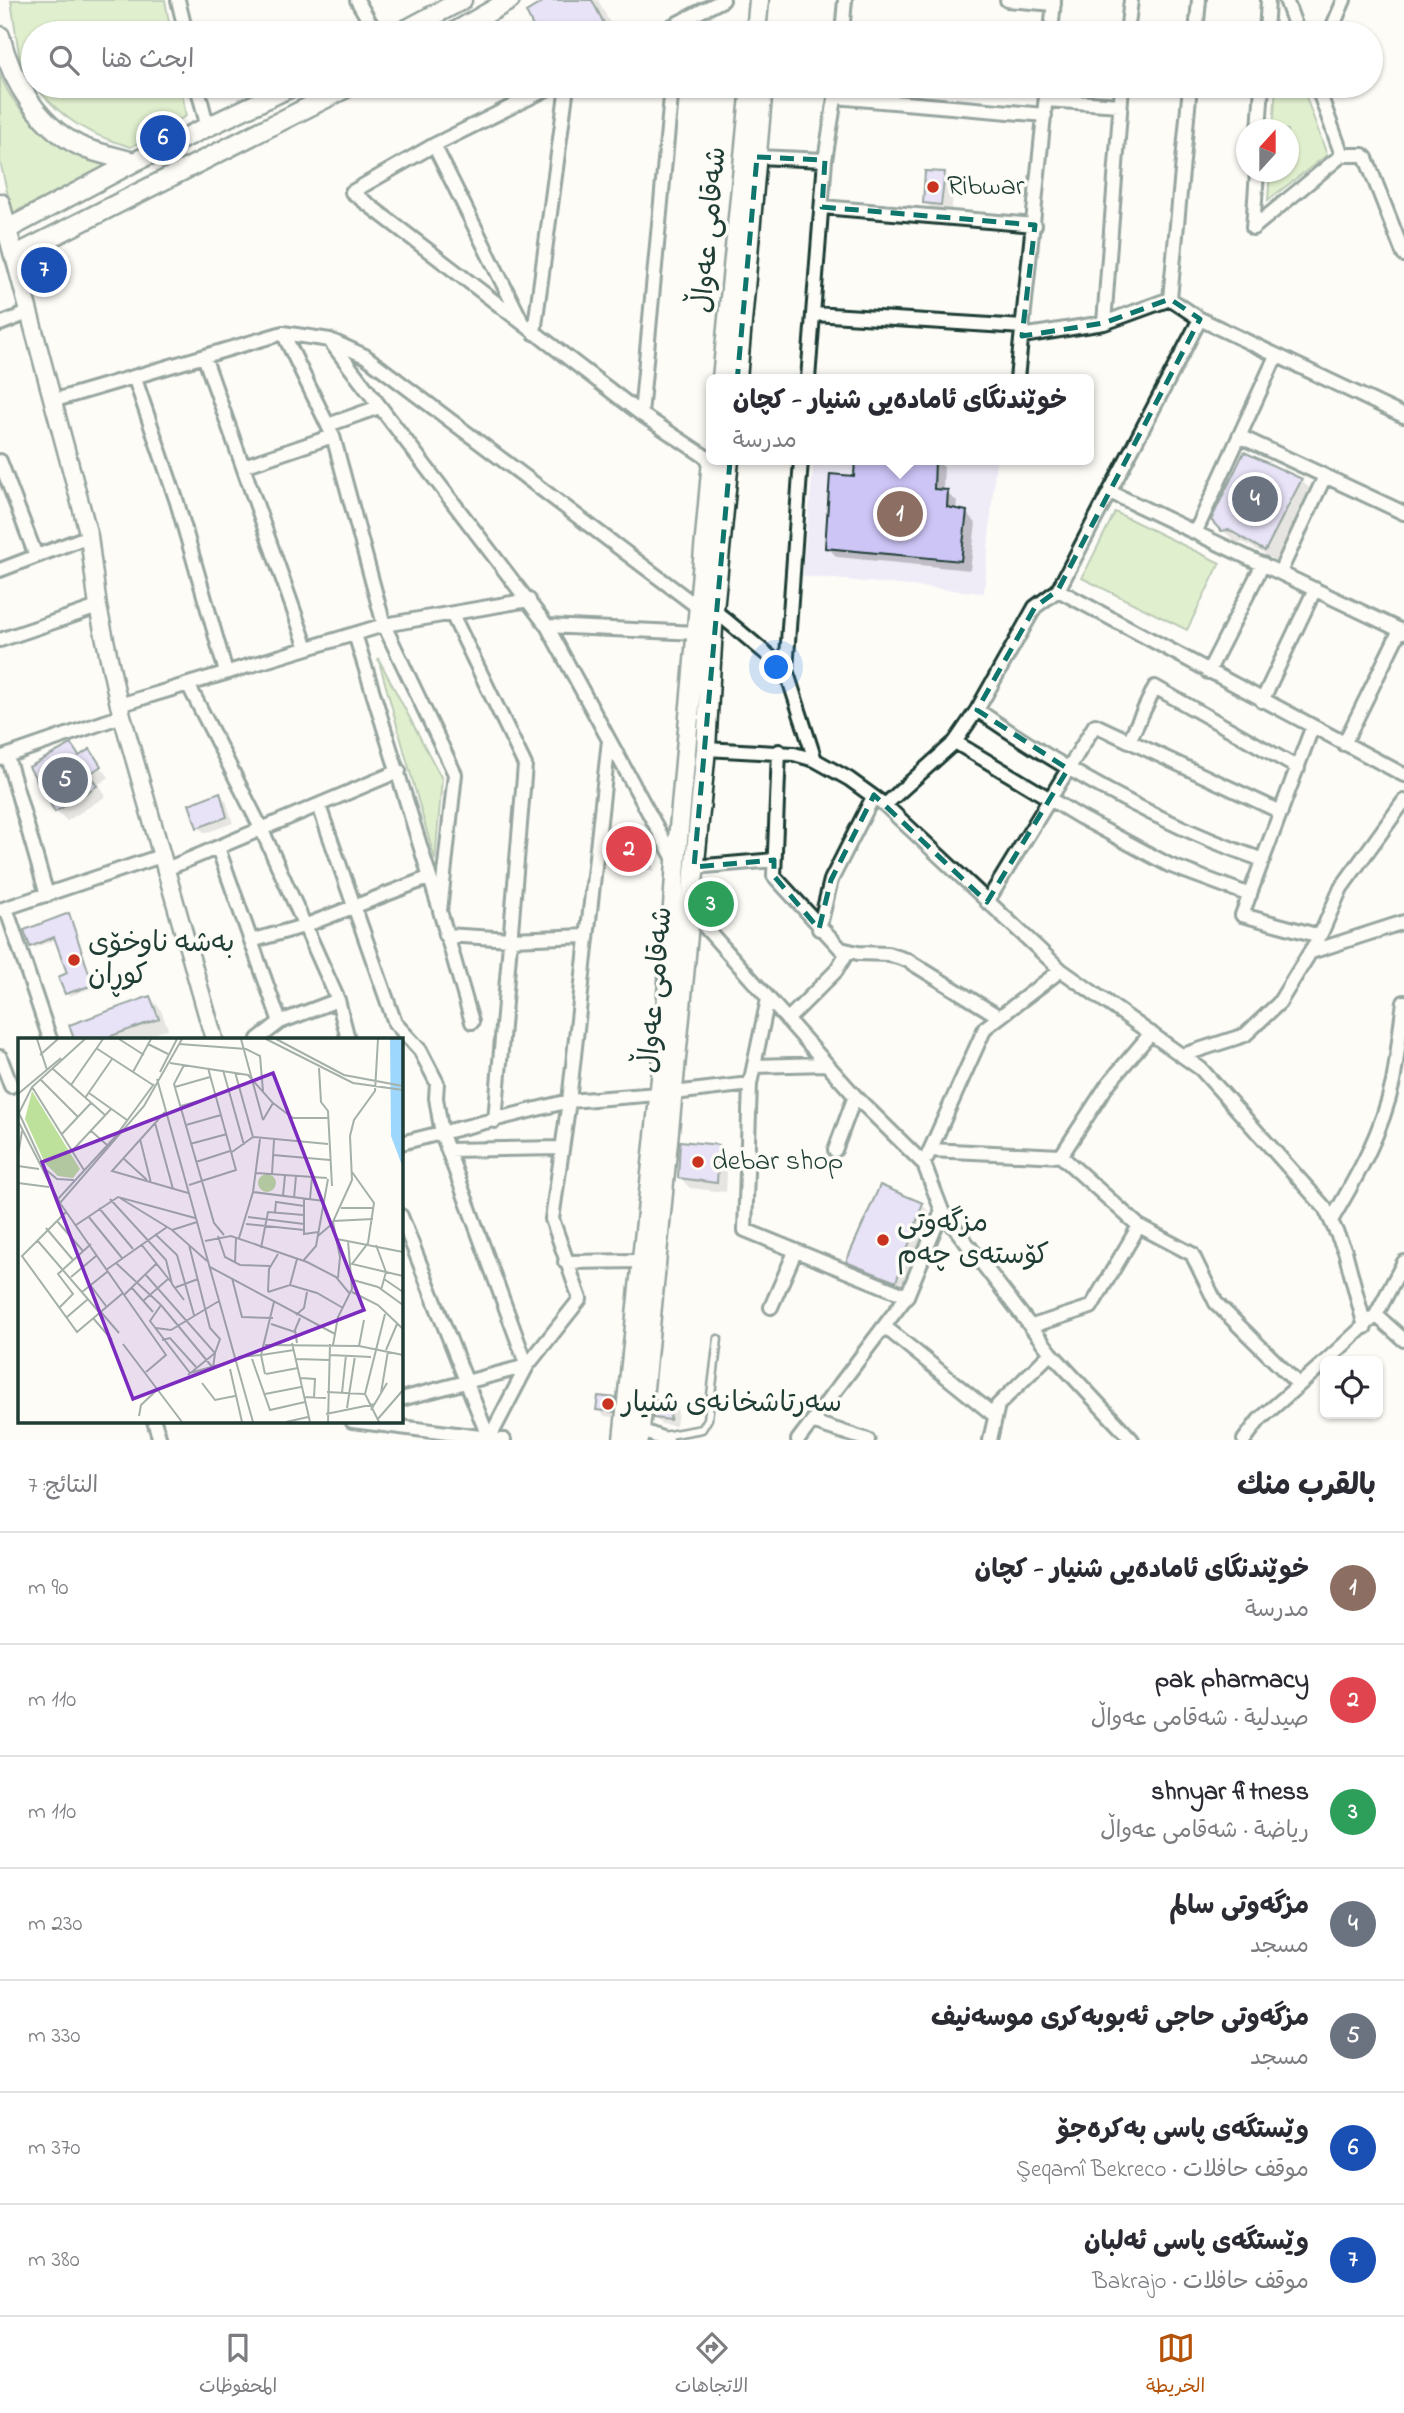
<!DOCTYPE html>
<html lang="ar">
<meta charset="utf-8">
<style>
:root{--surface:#fff;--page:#f2f2f3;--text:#2b2b33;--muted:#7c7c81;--line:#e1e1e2;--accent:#b45309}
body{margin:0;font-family:"Indie Flower","Playpen Sans Arabic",sans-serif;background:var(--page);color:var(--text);direction:rtl}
.controls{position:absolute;right:21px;bottom:21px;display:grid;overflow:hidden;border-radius:10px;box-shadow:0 2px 5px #0004}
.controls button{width:63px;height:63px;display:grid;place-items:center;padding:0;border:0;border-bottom:2px solid var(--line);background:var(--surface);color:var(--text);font:35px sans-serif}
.compass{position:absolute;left:1236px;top:119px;width:63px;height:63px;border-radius:50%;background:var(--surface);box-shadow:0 2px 5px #0004;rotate:21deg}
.you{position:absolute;left:777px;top:668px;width:24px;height:24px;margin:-18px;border:5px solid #fff;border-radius:50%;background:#1a73e8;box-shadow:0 0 0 10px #1a73e833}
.badge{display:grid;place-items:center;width:46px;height:46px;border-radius:50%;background:var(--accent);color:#fff;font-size:23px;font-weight:700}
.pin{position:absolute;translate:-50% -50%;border:4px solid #fff;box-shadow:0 2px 7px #0006}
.popup{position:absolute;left:706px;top:374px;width:388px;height:91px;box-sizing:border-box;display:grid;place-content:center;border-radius:10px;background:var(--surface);filter:drop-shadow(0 2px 5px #0005);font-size:23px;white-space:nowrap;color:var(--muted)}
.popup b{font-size:26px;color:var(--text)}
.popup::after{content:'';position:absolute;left:50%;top:100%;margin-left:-14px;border:14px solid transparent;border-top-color:var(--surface)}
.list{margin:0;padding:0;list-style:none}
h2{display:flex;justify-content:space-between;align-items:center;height:91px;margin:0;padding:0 28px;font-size:30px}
h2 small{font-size:23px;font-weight:400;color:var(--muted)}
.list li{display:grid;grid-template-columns:46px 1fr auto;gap:21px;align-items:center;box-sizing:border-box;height:112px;padding:0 28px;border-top:2px solid var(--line)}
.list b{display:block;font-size:26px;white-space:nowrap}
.list p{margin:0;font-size:23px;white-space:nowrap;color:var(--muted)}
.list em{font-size:23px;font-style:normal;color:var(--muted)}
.icon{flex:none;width:38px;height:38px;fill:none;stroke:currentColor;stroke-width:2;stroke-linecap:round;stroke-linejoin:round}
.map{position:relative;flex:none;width:1404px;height:1440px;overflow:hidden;direction:ltr}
.search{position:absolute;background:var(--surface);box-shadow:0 2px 5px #0004;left:21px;right:21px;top:21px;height:77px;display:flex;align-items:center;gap:18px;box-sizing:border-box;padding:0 24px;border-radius:38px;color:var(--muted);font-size:26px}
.sheet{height:875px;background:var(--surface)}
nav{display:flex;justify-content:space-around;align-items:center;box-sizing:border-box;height:98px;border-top:2px solid var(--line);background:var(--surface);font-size:19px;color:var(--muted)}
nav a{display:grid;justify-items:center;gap:4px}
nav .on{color:var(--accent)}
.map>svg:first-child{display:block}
.built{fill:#efecf7}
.green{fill:#bde19b;stroke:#6e8f68;stroke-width:2}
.shadow{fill:#0003}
.building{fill:#cec5f7;stroke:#1f3d34;stroke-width:2}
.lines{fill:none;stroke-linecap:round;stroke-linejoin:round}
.service-casing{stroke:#1f3d34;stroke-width:11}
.minor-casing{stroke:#1f3d34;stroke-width:18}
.tertiary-casing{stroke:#1f3d34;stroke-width:21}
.secondary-casing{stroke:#1f3d34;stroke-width:23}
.service{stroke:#fdfcf7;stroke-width:6}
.minor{stroke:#fdfcf7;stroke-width:12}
.tertiary{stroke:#fdfcf7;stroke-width:16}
.secondary{stroke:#fdfcf7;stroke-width:18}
.marked{fill:none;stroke:#0f766e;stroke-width:5;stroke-dasharray:14 9;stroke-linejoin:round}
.poi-dot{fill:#c8321e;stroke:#fdfcf7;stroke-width:2.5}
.labels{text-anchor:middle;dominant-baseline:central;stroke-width:7;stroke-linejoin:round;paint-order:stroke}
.poi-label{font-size:28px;fill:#1f3d34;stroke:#fdfcf7;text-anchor:start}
.street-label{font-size:28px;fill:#1f3d34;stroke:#fdfcf7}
.inset-road{fill:none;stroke:#a4b0a9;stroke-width:2}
.view{fill:#7b2cbf;fill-opacity:0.15;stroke:#7b2cbf;stroke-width:3.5}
.inset-edge{fill:none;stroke:#1f3d34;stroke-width:3.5}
</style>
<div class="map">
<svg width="1404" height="1440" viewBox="0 0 1404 1440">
<rect width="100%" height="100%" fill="#fdfcf7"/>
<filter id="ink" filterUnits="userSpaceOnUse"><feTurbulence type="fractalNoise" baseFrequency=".0143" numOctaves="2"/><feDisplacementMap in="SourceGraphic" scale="14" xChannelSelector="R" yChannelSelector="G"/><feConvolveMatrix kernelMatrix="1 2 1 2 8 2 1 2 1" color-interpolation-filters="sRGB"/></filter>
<g filter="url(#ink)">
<path class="built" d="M814,460H996L984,593L802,576Z"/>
<path class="green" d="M11,0H165L171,33H33V83L21,68Z
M0,73C15,122 68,148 110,168L12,213L0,161Z
M35,86H181L186,116L131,147C87,134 65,121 35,86Z
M1276,86H1302L1327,155L1268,200L1270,172H1288V130L1273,129Z
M1115,512L1220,563L1187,630L1082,578Z
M378,658L442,779L435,860Z"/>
<path class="shadow" d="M550,0H598L615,33H538L528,12Z
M944,174L954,184L951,214L935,212L925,202Z
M857,460H936L944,467L943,491L957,501L956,511L966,513L976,523L970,570L837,557L827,547L856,478Z
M1301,480L1314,493L1278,562L1243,542L1236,543L1213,520Z
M71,746L81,757L89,752L109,777L99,784L106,796L67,821L57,811Z
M220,794L226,801L233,823L205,833L199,827Z
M635,840L642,847L655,871L624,865L617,859Z
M726,902L733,908L722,930L704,910Z
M69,915L95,987L69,996L67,993L70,974L57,939L34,948L31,946Z
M150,998L160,1008L168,1029L140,1039H76L71,1026Z
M718,1147L728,1157L726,1192L690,1188L680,1178Z
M922,1205L936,1218L910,1295L861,1275L848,1261Z
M615,1399L622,1406L620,1418L605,1416L598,1410Z
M671,1404L678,1411L676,1426L661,1424L654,1417Z"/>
<path class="building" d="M546,0H592L609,33H536L526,12Z
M925,171L945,172L941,205L923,203Z
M1244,452L1302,479L1265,551L1229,530L1221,531L1211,520Z
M855,460H935L934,489L948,490L947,507L967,511L961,561L825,548L830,474L854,476Z
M71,744L79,756L90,749L101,766L90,774L97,786L55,812L29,767Z
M220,792L227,817L197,828L189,804Z
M619,834L636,838L651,866L616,860Z
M704,886L728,900L715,926L702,910Z
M69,913L93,985L65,994L58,977L67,973L54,937L30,947L24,930Z
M150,996L159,1019L103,1039H74L69,1025Z
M680,1141L719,1145L717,1183L678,1178Z
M880,1185L923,1203L896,1282L846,1262Z
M598,1396L616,1398L614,1412L596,1410Z
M654,1400L672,1403L670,1420L653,1418Z"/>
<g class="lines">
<g class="service-casing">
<path id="service" d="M663,1436L702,1429L708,1419L718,1339"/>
</g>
<g class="minor-casing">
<path id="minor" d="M178,0L186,33
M357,0L376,33
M1007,0L1054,4
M1286,0L1298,33
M658,33L723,0
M842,33L845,0
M1051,33L1054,0
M1127,33L1131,0
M1196,33L1199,0
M1266,33L1268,0
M1330,33L1344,0
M197,86L208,128
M553,86L434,145L352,192L641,414L712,461
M835,97L1045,115
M1046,100L1120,105
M1259,130L1262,86
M434,145L520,318
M1342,155H1363L1366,158L1404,255
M757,157L825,160
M822,207L1035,225
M1253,228L1342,155L1317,86
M1253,228L1257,172
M1170,299L1200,319L1404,416
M1170,299L1190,86
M814,314L1023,327
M1104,323L1122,86
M0,324L28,313
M283,333L333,436L384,625L455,774L440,911L472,1022
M534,333L567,86
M1022,336L1104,323L1170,299
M330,341L547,626L675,861
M205,359L307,648
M135,379L177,502L226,672
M808,379L825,160L837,86
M1017,379L1047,86
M52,401L283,333L330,340L365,356L699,608
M641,414L672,86
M328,425L379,407
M1239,436L1404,513
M801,460L786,670L815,760
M0,461L36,556
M244,466L333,436
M1110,492L1404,632
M1196,531L1276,356
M0,570L89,536
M1280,572L1325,476
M1058,590L1404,775
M714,610L786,670
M452,614L525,765L495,1121
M547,626L698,633
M355,634L439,907
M0,640L98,607
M1208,672L1263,564
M188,684L262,830L338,1000L348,1039
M1262,701L1315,589
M119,705L384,625L529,600
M977,710C1066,771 1161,825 1263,860
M1312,728L1242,915L1320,936
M1129,741L1155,687L1298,768
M955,742L1080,817L1169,865L1250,895
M1344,744L1400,630
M706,749L794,754L815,760L849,779L885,805L1061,970L1201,1069L1325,1208L1345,1251L1365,1327
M779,751L774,876L841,949L858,953L888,954L907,960L998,1016
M7,756L47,895
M0,758L122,716
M885,805L955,742L977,710L1035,607L1058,590L1200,319
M319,806L395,1023L420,1050L437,1083L436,1098L442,1134L527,1366L489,1439
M218,848L280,1022
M694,867L774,860
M164,870L399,771
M674,897L690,910L855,1096L924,1164L942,1211L1051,1353L1132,1440
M987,902L1095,725L1281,812
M6,908L50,1039
M0,910L161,856
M819,929L831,880L873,797
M445,935L512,939L586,936
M251,941L304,926L428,878
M1311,952L1404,922
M768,999L750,1084L745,1230L907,1296
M787,1020L836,971L848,951
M258,1039L280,1022L338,1000
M1183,1055L1245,1035L1279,1003L1320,936L1341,888L1404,801
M0,1057L11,1086
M754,1066L826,1064
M674,1093L750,1084
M401,1143L569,1101L658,1094
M448,1150L562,1148
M835,1150L855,1096
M930,1150L1061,1156L1139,1226L1192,1254L1216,1303L1299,1385
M1061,1156L1108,1084L1151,1033
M927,1157L985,1028L1061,970
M401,1216L489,1439
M1332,1219C1358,1175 1382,1132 1393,1082C1398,1055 1400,1028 1404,1002
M565,1262L641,1261
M771,1307L795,1252
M1376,1315L1404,1340
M1032,1326L1091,1307L1139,1226
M885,1327L995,1416
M1326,1361L1376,1315L1404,1262
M401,1399L527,1366L580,1299L552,1219L569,1101L609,740
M154,1421L160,1440
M352,1421L504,1440
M812,1422L868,1440
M640,1430L667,1440
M798,1440L907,1296L942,1211
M990,1440L998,1405L1051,1353
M1244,1440L1259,1420L1325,1362"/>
</g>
<g class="tertiary-casing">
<path id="tertiary" d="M14,256L89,536L98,607L119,705L214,1039"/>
</g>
<g class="secondary-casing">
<path id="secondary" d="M400,33L462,0
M453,33L510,0
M756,33L759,0
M0,36C11,81 41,131 87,149C102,154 119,158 134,162
M0,203L14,256L350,86
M6,230L134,162L293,86
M722,379L751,86
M737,379L763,86
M623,1440L662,1069L676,862L712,460
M639,1440L706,749L714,610L729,460"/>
</g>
<use href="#service" class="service"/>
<use href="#minor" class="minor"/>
<use href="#tertiary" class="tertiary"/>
<use href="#secondary" class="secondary"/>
</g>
</g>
<path d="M0 0H1404V1440H0ZM757,157L825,160L822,207L1035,225L1022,336L1104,323L1170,299L1200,319L1058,590L1035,607L977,710L1068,769L987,902L874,795L831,880L819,929L774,876V860L694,867Z" fill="#fdfcf7" fill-opacity=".55" fill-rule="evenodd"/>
<path class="marked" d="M757,157L825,160L822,207L1035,225L1022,336L1104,323L1170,299L1200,319L1058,590L1035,607L977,710L1068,769L987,902L874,795L831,880L819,929L774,876V860L694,867Z"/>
<g class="poi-dot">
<circle cx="933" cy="187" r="7"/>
<circle cx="74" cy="960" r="7"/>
<circle cx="698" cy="1162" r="7"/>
<circle cx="883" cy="1240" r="7"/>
<circle cx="608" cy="1404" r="7"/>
</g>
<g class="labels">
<g class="poi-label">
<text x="947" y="187">Ribwar</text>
<text x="88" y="944">بەشە ناوخۆی<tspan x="88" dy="32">کوڕان</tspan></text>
<text x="712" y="1162">debar shop</text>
<text x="897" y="1224">مزگه‌وتی<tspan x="897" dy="32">کۆستەی چەم</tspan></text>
<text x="622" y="1404">سەرتاشخانەی شنیار</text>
</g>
<g class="street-label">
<text transform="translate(711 230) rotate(-85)">شەقامی عەواڵ</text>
<text transform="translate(657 990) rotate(-85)">شەقامی عەواڵ</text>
</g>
</g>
<g transform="translate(18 1038)">
<rect width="385" height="385" fill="#fdfcf7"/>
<path d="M14,53L62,131L55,140L40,138L27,125L7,81ZM240 145a9 9 0 1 1 18 0a9 9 0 1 1-18 0Z" fill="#bde19b"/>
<path d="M372,1H384L385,130L373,98Z" fill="#9dd7fd"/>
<path class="inset-road" d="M19,1L29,32M101,1L126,17M223,1L245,82M248,1L335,45L385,52M258,1L326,37L385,48M130,6L150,16M161,6L228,11L242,18L245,53M78,10L135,47M22,17L40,1M152,25L230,37L255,65L245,82M166,27L156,46L196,185L206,197M301,30L303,64L310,73L314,148M35,31L87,77M205,32L226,107M115,34L133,1M142,34L159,1M217,34L235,99M22,41L60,79M139,41L235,384M53,47L85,1M14,49L66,132M157,49L192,39M71,55L109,82M0,56L43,20M67,60L94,21M255,65L275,80H310M163,68L198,58M0,73L27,131L39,141L56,142M147,74L94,133L170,155M1,75L14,49L67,1M0,83L42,165L126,68L164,1M137,85L155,151M168,87L203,77M72,92L89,107M43,97L73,65M235,99L310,106M122,101L133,145M172,106L209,96M54,113L93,71M214,114L235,99M255,117L312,122M0,118L4,93M105,120L129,142M178,124L212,113M0,128L21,131M334,134L356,165L350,205L334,226L385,238M238,135L309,140M254,136L256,102M0,145L31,149M171,147L218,132L190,30M235,154L306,163M265,158L267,137M102,160L154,192L189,223M276,160L278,138M40,161L97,99L136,46M92,161L148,222L154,246L166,262M286,161V196L300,194M292,161L294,139M42,165L148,317L128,334M81,170L115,211M323,170H356M48,174L4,218L59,294L105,255M257,174L258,164L286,168M70,178L104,220M230,179L286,186M39,183L65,213M315,183L355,181M315,184L322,219L320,240M228,186L286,192M58,187L100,159L177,180M28,190L55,222M154,192L179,184M137,196L159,217L176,277M200,198L207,219L222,227L252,228M300,198L314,186L334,142L332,98L336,82L357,53L360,1M221,200L235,154L242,101M319,201L385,214M19,202L81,274M187,203L213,198L289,224L318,239L332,256M123,206L153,244M358,207L368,234L363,252M243,210L250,174L286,177M285,223L298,208L310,141M98,225L143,267L195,330M217,225L218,200M192,229L317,296M88,232L149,189M127,236L197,315L195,330M53,239L78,218M214,240L224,279L255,280M366,241L385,254M335,242L360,249L385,267M272,247L279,221M73,248L88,268M114,250L135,274M156,250L180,241M64,254L89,234M250,254L272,247L299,255L325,270M250,254L251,231L260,216M334,254L360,267L385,291M106,257L138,226M125,263L150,241M143,267L132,283L172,335L218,322M42,269L55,256L40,236L73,206M82,273L101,295M278,277L286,270L289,254M49,279L70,261M75,280L94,302M253,286L277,294M138,290L153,292L201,263M144,302L152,300L178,329M274,305L292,384M279,305L277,292L282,280M105,306L164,384M247,307L341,308L385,317M315,307L320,279L334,251L330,203M341,308L346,282M368,312L379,286M312,317L353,319M220,319L243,317L256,264M234,321L252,372L287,364M278,321L311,322M212,331L224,384M247,336L243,317L276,312M248,336L280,330M170,337L197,315L202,301L192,290L171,207M282,340L297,341L296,360M184,345L197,362L217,358M309,354L346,356M324,355L328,317M363,355L370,313M247,356L283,349M286,359L308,360M329,370L337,318M353,372L369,345M308,376L357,366M121,378L123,367L141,350M359,382L385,352M268,384L290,379M310,384L312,306M361,384L347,356L367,276"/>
<path class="view" d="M255,35L346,272L115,361L24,124Z"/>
<rect width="385" height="385" class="inset-edge"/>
</g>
</svg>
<div class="controls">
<button><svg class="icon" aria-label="locate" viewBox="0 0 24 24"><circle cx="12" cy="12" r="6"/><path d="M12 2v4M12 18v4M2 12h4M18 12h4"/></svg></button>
</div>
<svg class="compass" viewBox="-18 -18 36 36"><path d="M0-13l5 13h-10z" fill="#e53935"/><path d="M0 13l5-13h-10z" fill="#7c7c81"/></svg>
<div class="you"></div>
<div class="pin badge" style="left:900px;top:514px;background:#8d6e63">1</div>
<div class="popup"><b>خوێندنگای ئامادەیی شنیار - کچان</b>مدرسة</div>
<div class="pin badge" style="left:629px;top:849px;background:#e0444e">2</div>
<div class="pin badge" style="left:711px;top:904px;background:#2e9e5b">3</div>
<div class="pin badge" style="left:1255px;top:499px;background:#6b7280">4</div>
<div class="pin badge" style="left:65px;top:780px;background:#6b7280">5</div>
<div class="pin badge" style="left:163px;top:138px;background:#1a4fb4">6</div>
<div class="pin badge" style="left:44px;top:270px;background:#1a4fb4">7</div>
<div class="search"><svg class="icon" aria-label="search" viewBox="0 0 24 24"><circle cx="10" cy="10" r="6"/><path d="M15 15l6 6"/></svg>ابحث هنا</div>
</div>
<section class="sheet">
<h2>بالقرب منك<small>النتائج: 7</small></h2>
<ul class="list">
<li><span class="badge" style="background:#8d6e63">1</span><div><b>خوێندنگای ئامادەیی شنیار - کچان</b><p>مدرسة</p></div><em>90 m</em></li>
<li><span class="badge" style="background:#e0444e">2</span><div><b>pak pharmacy</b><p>صيدلية · شەقامی عەواڵ</p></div><em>110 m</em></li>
<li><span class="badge" style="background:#2e9e5b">3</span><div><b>shnyar fitness</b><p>رياضة · شەقامی عەواڵ</p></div><em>110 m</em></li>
<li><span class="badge" style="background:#6b7280">4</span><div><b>مزگەوتی سالم</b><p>مسجد</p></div><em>230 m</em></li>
<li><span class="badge" style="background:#6b7280">5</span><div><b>مزگەوتی حاجی ئەبوبەکری موسەنیف</b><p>مسجد</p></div><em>330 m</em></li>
<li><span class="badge" style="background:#1a4fb4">6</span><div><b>وێستگەی پاسی بەکرەجۆ</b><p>موقف حافلات · Şeqamî Bekreco</p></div><em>370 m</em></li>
<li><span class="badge" style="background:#1a4fb4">7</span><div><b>وێستگەی پاسی ئەلبان</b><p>موقف حافلات · Bakrajo</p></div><em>380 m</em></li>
</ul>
</section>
<nav>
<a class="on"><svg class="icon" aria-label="map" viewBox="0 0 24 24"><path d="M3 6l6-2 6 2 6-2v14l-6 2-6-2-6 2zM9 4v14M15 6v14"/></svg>الخريطة</a>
<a><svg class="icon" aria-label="directions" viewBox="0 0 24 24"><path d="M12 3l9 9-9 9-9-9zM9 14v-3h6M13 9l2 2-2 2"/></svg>الاتجاهات</a>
<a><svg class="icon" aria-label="saved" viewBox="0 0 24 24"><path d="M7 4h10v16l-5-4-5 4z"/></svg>المحفوظات</a>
</nav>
